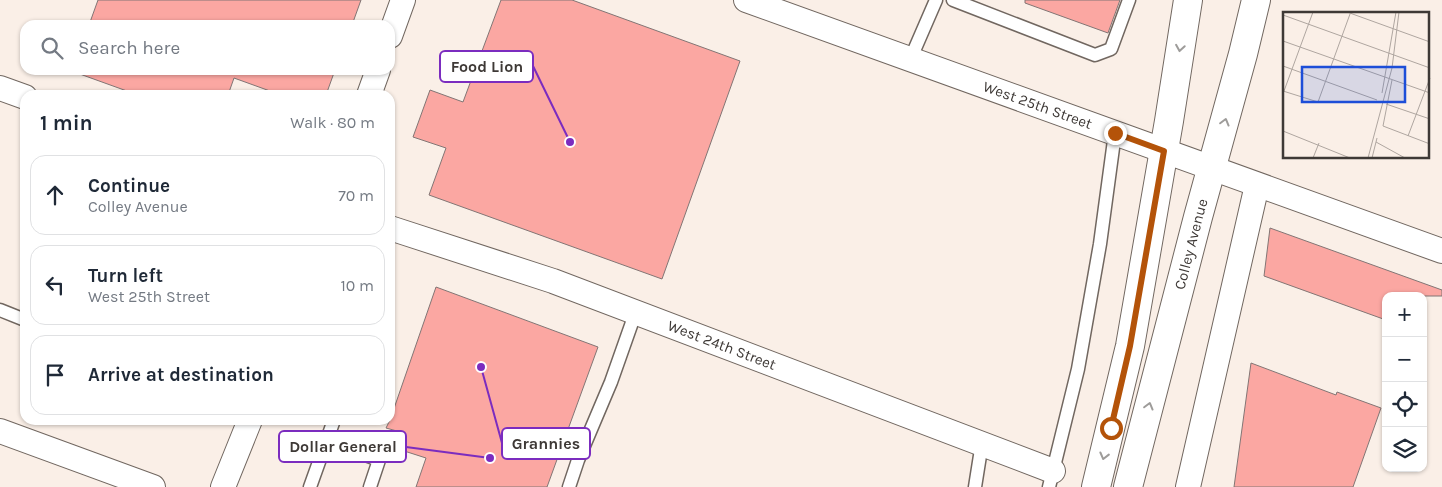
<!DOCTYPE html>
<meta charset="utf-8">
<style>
:root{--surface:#fff;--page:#f6f6f7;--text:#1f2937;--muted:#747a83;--line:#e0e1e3}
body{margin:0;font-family:Karla,sans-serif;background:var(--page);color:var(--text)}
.controls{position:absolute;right:15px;bottom:15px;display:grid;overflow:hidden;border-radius:10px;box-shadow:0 1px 4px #0004}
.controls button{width:45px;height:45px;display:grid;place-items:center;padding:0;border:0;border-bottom:1px solid var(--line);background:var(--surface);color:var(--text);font:25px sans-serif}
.stop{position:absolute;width:15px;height:15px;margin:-11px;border:4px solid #b45309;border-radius:50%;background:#fff}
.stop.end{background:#b45309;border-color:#fff;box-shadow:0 1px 5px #0008}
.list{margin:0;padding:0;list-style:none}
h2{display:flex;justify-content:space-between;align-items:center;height:65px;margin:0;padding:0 20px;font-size:21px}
h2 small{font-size:16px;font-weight:400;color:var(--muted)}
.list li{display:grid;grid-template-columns:32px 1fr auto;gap:15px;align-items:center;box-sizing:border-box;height:80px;margin:0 10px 10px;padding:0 10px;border:1px solid var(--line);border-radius:15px}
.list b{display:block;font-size:19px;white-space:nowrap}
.list p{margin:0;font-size:16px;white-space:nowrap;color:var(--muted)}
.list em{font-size:16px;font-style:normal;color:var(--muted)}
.icon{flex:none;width:28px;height:28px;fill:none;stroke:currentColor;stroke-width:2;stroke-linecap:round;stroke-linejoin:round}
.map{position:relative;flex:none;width:1442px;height:487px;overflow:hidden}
.search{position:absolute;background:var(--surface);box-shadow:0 1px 4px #0004;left:20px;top:20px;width:375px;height:55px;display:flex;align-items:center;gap:12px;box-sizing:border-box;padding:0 18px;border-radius:15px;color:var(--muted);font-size:19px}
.panel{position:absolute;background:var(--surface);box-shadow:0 1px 4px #0004;left:20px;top:90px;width:375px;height:335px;border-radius:15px}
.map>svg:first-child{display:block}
.building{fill:#fba7a2;stroke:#827574}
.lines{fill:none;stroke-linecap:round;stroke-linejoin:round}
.service-casing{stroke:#716760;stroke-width:15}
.minor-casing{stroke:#716760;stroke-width:26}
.secondary-casing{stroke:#716760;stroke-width:30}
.service{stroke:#fff;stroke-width:12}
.minor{stroke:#fff;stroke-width:24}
.secondary{stroke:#fff;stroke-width:28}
.oneway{stroke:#9e9c9a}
.route{stroke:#b45309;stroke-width:6}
.labels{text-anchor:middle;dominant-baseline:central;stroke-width:4.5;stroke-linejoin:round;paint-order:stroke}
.street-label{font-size:15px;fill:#3e3936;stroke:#fff}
.inset-road{fill:none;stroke:#afa6a0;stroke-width:1}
.view{fill:#1d4ed8;fill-opacity:0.15;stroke:#1d4ed8;stroke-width:2.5}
.inset-edge{fill:none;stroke:#3e3936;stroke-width:2.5}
.leader{fill:none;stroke:#7b2cbf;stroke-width:2}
.callout-dot{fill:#7b2cbf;stroke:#fff;stroke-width:2}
.callout{fill:#fff;stroke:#7b2cbf;stroke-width:2}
.callout-label{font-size:16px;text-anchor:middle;font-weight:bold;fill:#3e3936}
</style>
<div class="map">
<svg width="1442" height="487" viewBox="0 0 1442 487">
<rect width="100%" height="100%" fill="#faefe7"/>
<path class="building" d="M98,0H361L352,25H89Z
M501,0H572L740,61L662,279L429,195L446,148L413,137L430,90L463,102Z
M1025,0H1120L1108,33L1025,3Z
M77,70H335L326,95H281L234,78L228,95H138L77,73Z
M1270,228L1442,290V296H1386V320L1264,276Z
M436,287L598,347L547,487H416L426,458L398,449L404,433L386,428L390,420Z
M1251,363L1336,395L1337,392L1381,408L1353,487H1234Z"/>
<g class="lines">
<g class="service-casing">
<path id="service" d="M953,0L1095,55L1111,49L1129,0
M910,60L936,0
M0,310L25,320
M327,441L379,460L370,487
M310,487L334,420
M569,487L578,460L611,382L635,314
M975,487L982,443
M1049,487L1078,369L1100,244L1115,133"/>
</g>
<g class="minor-casing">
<g id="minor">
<path id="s1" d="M746,0L1442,251"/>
<path d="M390,36L403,0"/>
<path d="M0,88L25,97"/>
<path d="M369,95L378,70"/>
<path id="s2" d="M390,228L553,281L1053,471"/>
<path d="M0,431L153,487"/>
<path d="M223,487L250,420"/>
<path d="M1188,487L1257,185"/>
</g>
</g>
<g class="secondary-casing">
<g id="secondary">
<path d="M1096,487L1130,346L1169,121L1188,0"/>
<path id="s3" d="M1128,487L1198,217L1243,54L1256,0"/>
</g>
</g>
<use href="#service" class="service"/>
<use href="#minor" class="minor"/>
<use href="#secondary" class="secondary"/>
</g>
<defs><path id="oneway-chevron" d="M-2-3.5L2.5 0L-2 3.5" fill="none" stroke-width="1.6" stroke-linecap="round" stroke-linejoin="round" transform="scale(1.25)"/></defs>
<g class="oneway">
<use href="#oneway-chevron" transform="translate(1180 48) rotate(99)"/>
<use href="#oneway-chevron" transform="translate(1225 122) rotate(-75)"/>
<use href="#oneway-chevron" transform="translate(1149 406) rotate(-75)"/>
<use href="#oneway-chevron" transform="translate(1104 456) rotate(104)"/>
</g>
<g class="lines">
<path class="route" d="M1111,428L1130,346L1164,151L1115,133"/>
</g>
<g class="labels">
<g class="street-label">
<text stroke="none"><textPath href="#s1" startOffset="310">West 25th Street</textPath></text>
<text stroke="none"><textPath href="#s3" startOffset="251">Colley Avenue</textPath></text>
<text stroke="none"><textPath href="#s2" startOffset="352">West 24th Street</textPath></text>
</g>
</g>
<g transform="translate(1283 12)">
<rect width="146" height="146" fill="#faefe7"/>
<path class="inset-road" d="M64,0L147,30M0,3L147,56M0,29L147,81M0,54L94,88M109,68L100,114L147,132M0,79L35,90L67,2M1,79L30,0M99,81L113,0M103,92L147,107M0,119L67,146M125,124L147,66M93,130L122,146M30,146L36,131M85,146L109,56L116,0M89,146L94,126"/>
<path class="view" d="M19,55H122V90H19Z"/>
<rect width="146" height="146" class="inset-edge"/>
</g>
<path class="leader" d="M570 142L533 66M481 367L502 443M490 458L406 447"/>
<g class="callout-dot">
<circle cx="570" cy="142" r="5"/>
<circle cx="481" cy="367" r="5"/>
<circle cx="490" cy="458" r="5"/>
</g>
<g class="callout">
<rect x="440" y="51" width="93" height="31" rx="5"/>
<rect x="502" y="428" width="88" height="31" rx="5"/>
<rect x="279" y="431" width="127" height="31" rx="5"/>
</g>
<g class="callout-label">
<text x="487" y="72">Food Lion</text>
<text x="546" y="449">Grannies</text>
<text x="343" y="452">Dollar General</text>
</g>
</svg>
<div class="controls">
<button>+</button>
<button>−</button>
<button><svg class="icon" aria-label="locate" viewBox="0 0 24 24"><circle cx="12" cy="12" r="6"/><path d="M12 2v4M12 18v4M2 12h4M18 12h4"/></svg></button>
<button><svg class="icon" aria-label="layers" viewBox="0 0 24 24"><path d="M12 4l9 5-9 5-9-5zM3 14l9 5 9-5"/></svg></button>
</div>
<div class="stop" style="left:1111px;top:428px"></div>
<div class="stop end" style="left:1115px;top:133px"></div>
<div class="search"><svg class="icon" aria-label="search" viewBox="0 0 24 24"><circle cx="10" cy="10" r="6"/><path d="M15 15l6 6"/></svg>Search here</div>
<section class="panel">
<h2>1 min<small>Walk · 80 m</small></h2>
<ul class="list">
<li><svg class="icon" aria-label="ahead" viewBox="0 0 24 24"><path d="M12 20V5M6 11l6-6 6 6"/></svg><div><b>Continue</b><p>Colley Avenue</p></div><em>70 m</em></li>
<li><svg class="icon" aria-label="left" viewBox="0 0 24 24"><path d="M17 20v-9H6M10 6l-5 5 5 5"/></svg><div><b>Turn left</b><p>West 25th Street</p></div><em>10 m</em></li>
<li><svg class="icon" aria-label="arrive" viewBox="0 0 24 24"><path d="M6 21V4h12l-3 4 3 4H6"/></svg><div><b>Arrive at destination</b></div></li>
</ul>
</section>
</div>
